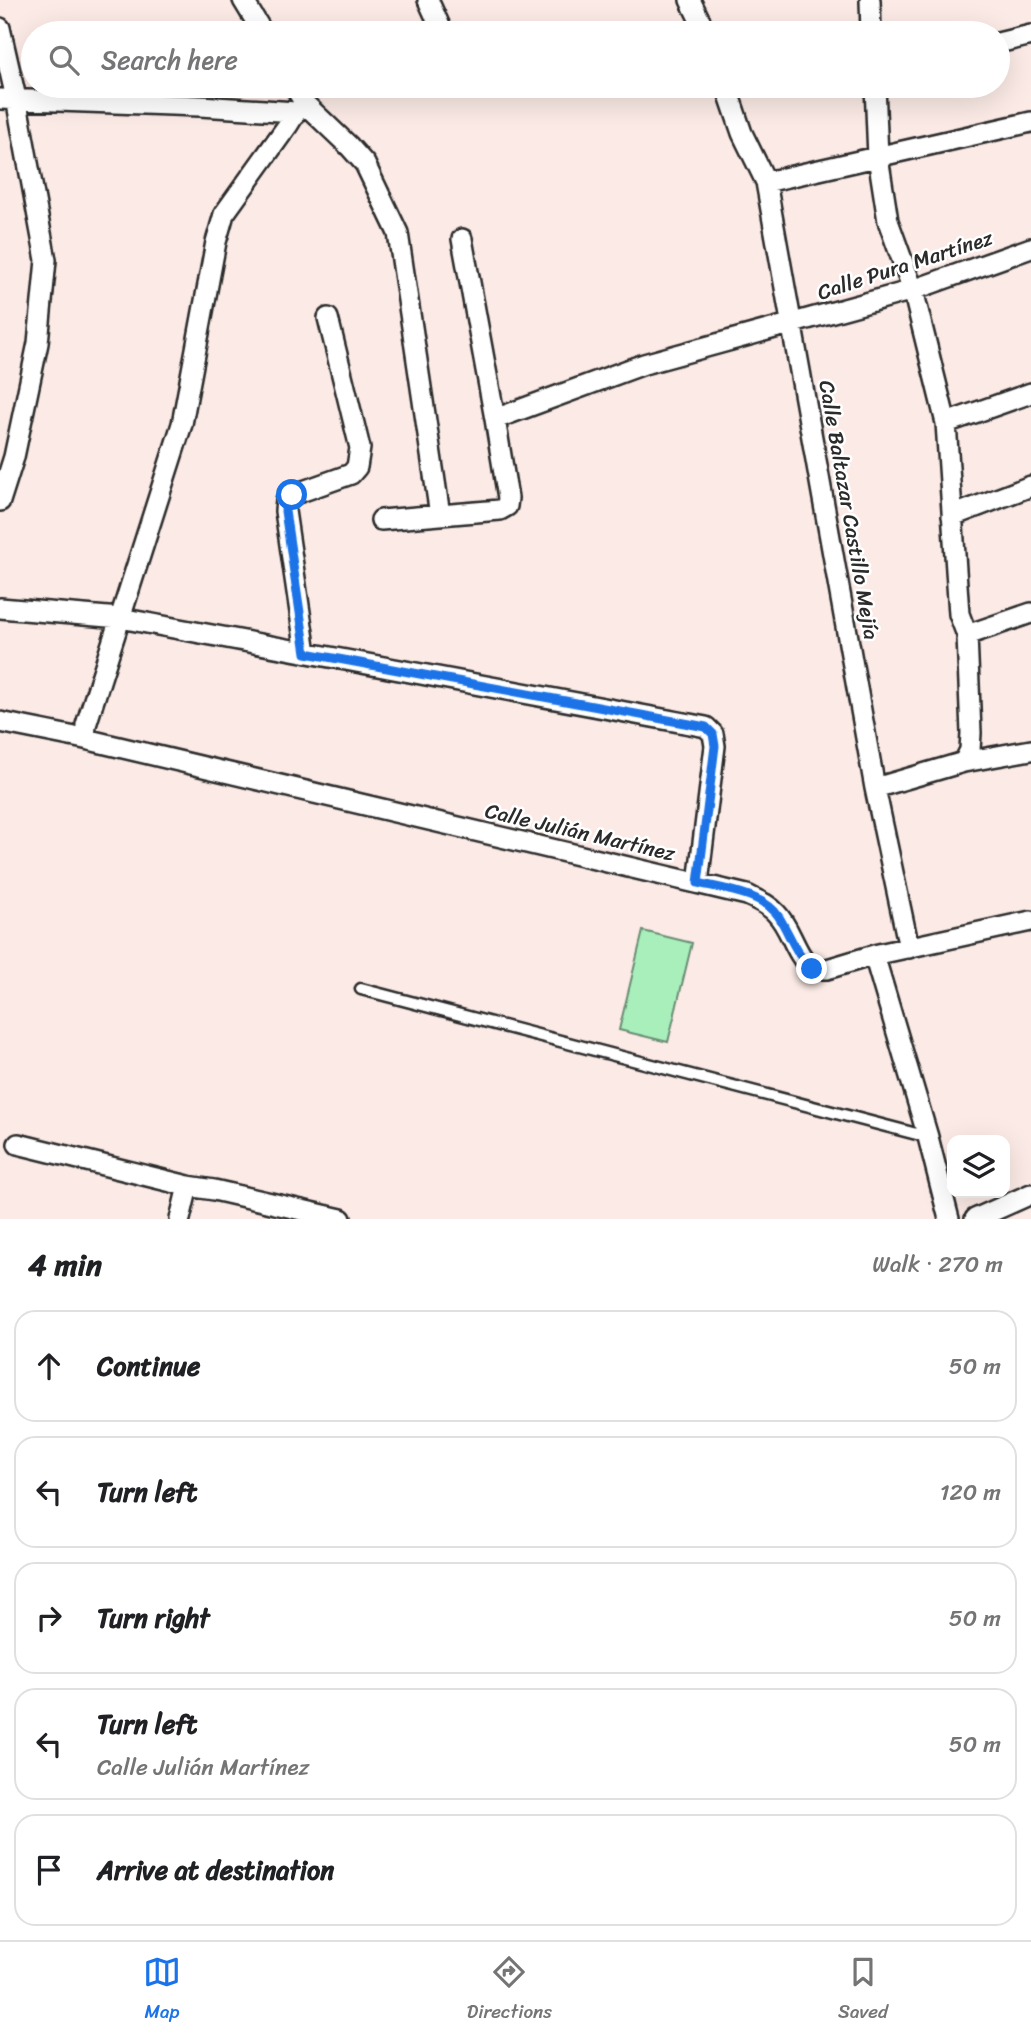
<!DOCTYPE html>
<meta charset="utf-8">
<style>
:root{--surface:#fff;--page:#f2f2f2;--text:#202124;--muted:#757577;--line:#e0e0e0;--accent:#1a73e8}
body{margin:0;font-family:Sriracha,sans-serif;background:var(--page);color:var(--text)}
.controls{position:absolute;right:21px;bottom:21px;display:grid;overflow:hidden;border-radius:14px;box-shadow:0 7px 28px #0002}
.controls button{width:63px;height:63px;display:grid;place-items:center;padding:0;border:0;border-bottom:2px solid var(--line);background:var(--surface);color:var(--text);font:35px sans-serif}
.stop{position:absolute;width:21px;height:21px;margin:-16px;border:5px solid #1a73e8;border-radius:50%;background:#fff}
.stop.end{background:#1a73e8;border-color:#fff;box-shadow:0 2px 7px #0008}
.list{margin:0;padding:0;list-style:none}
h2{display:flex;justify-content:space-between;align-items:center;height:91px;margin:0;padding:0 28px;font-size:30px}
h2 small{font-size:23px;font-weight:400;color:var(--muted)}
.list li{display:grid;grid-template-columns:46px 1fr auto;gap:21px;align-items:center;box-sizing:border-box;height:112px;margin:0 14px 14px;padding:0 14px;border:2px solid var(--line);border-radius:21px}
.list b{display:block;font-size:26px;white-space:nowrap}
.list p{margin:0;font-size:23px;white-space:nowrap;color:var(--muted)}
.list em{font-size:23px;font-style:normal;color:var(--muted)}
.icon{flex:none;width:38px;height:38px;fill:none;stroke:currentColor;stroke-width:2;stroke-linecap:round;stroke-linejoin:round}
.map{position:relative;flex:none;width:1031px;height:1219px;overflow:hidden}
.search{position:absolute;background:var(--surface);box-shadow:0 7px 28px #0002;left:21px;right:21px;top:21px;height:77px;display:flex;align-items:center;gap:18px;box-sizing:border-box;padding:0 24px;border-radius:38px;color:var(--muted);font-size:26px}
.sheet{height:721px;background:var(--surface)}
nav{display:flex;justify-content:space-around;align-items:center;box-sizing:border-box;height:98px;border-top:2px solid var(--line);background:var(--surface);font-size:19px;color:var(--muted)}
nav a{display:grid;justify-items:center;gap:4px}
nav .on{color:var(--accent)}
.map>svg:first-child{display:block}
.green{fill:#a8efbc;stroke:#6a8d74;stroke-width:2}
.lines{fill:none;stroke-linecap:round;stroke-linejoin:round}
.service-casing{stroke:#2b2b2b;stroke-width:15}
.minor-casing{stroke:#2b2b2b;stroke-width:24}
.service{stroke:#fff;stroke-width:10}
.minor{stroke:#fff;stroke-width:19}
.route{stroke:#1a73e8;stroke-width:9}
.labels{text-anchor:middle;dominant-baseline:central;stroke-width:5;stroke-linejoin:round;paint-order:stroke}
.street-label{font-size:21px;fill:#2b2b2b;stroke:#fff}
</style>
<div class="map">
<svg width="1031" height="1219" viewBox="0 0 1031 1219">
<rect width="100%" height="100%" fill="#fbeae5"/>
<filter id="ink" filterUnits="userSpaceOnUse"><feTurbulence type="fractalNoise" baseFrequency=".0143" numOctaves="2"/><feDisplacementMap in="SourceGraphic" scale="14" xChannelSelector="R" yChannelSelector="G"/><feConvolveMatrix kernelMatrix="1 2 1 2 8 2 1 2 1" color-interpolation-filters="sRGB"/></filter>
<g filter="url(#ink)">
<path class="green" d="M643,931L692,943L668,1042L619,1030Z"/>
<g class="lines">
<g class="service-casing">
<path id="service" d="M361,989L928,1137"/>
</g>
<g class="minor-casing">
<path id="minor" d="M243,0L263,33
M428,0L443,33
M690,0L706,33
M870,0L871,33
M0,28L16,98L46,260L38,343L14,457L0,501
M998,43L1031,35
M294,86L306,105
M726,86L742,133L766,182L875,788L909,948
M0,99L200,106L296,112
M766,182L1031,122
M462,239L495,419
M946,423L1031,393
M952,516L1031,486
M381,520L440,515
M0,608L120,618L706,727L713,734L715,746L698,883
M967,635L1031,613
M306,653L285,511L286,500L292,495L351,474L357,467L360,448L328,318
M0,722L85,739L747,895C757,900 768,904 776,913C791,928 794,953 812,969H827L874,955L1031,921
M85,739L86,725L182,424L216,242L224,214L288,125L296,112L306,105L349,146L365,164L398,233L440,515L500,510L507,506L508,498L495,419L644,364L913,290L1031,248
M964,762L1031,750
M875,788L964,762L970,750L971,733L967,635L959,614L946,423L913,290L888,221L878,157L875,86
M874,955L928,1137L949,1219
M18,1144L188,1186L214,1190L341,1219
M180,1219L188,1186
M975,1219L1031,1194"/>
</g>
<use href="#service" class="service"/>
<use href="#minor" class="minor"/>
</g>
</g>
<g class="lines" filter="url(#ink)">
<path class="route" d="M292,495L286,500L285,511L306,653L706,727L713,734L715,746L698,883C723,889 765,894 779,917C790,935 796,955 812,969"/>
</g>
<g class="labels">
<g class="street-label">
<text transform="translate(905 265) rotate(-18)">Calle Pura Martínez</text>
<text transform="translate(849 510) rotate(80)">Calle Baltazar Castillo Mejía</text>
<text transform="translate(580 832) rotate(13)">Calle Julián Martínez</text>
</g>
</g>
</svg>
<div class="controls">
<button><svg class="icon" aria-label="layers" viewBox="0 0 24 24"><path d="M12 4l9 5-9 5-9-5zM3 14l9 5 9-5"/></svg></button>
</div>
<div class="stop" style="left:292px;top:495px"></div>
<div class="stop end" style="left:812px;top:969px"></div>
<div class="search"><svg class="icon" aria-label="search" viewBox="0 0 24 24"><circle cx="10" cy="10" r="6"/><path d="M15 15l6 6"/></svg>Search here</div>
</div>
<section class="sheet">
<h2>4 min<small>Walk · 270 m</small></h2>
<ul class="list">
<li><svg class="icon" aria-label="ahead" viewBox="0 0 24 24"><path d="M12 20V5M6 11l6-6 6 6"/></svg><div><b>Continue</b></div><em>50 m</em></li>
<li><svg class="icon" aria-label="left" viewBox="0 0 24 24"><path d="M17 20v-9H6M10 6l-5 5 5 5"/></svg><div><b>Turn left</b></div><em>120 m</em></li>
<li><svg class="icon" aria-label="right" viewBox="0 0 24 24"><path d="M7 20v-9h11M14 6l5 5-5 5"/></svg><div><b>Turn right</b></div><em>50 m</em></li>
<li><svg class="icon" aria-label="left" viewBox="0 0 24 24"><path d="M17 20v-9H6M10 6l-5 5 5 5"/></svg><div><b>Turn left</b><p>Calle Julián Martínez</p></div><em>50 m</em></li>
<li><svg class="icon" aria-label="arrive" viewBox="0 0 24 24"><path d="M6 21V4h12l-3 4 3 4H6"/></svg><div><b>Arrive at destination</b></div></li>
</ul>
</section>
<nav>
<a class="on"><svg class="icon" aria-label="map" viewBox="0 0 24 24"><path d="M3 6l6-2 6 2 6-2v14l-6 2-6-2-6 2zM9 4v14M15 6v14"/></svg>Map</a>
<a><svg class="icon" aria-label="directions" viewBox="0 0 24 24"><path d="M12 3l9 9-9 9-9-9zM9 14v-3h6M13 9l2 2-2 2"/></svg>Directions</a>
<a><svg class="icon" aria-label="saved" viewBox="0 0 24 24"><path d="M7 4h10v16l-5-4-5 4z"/></svg>Saved</a>
</nav>
